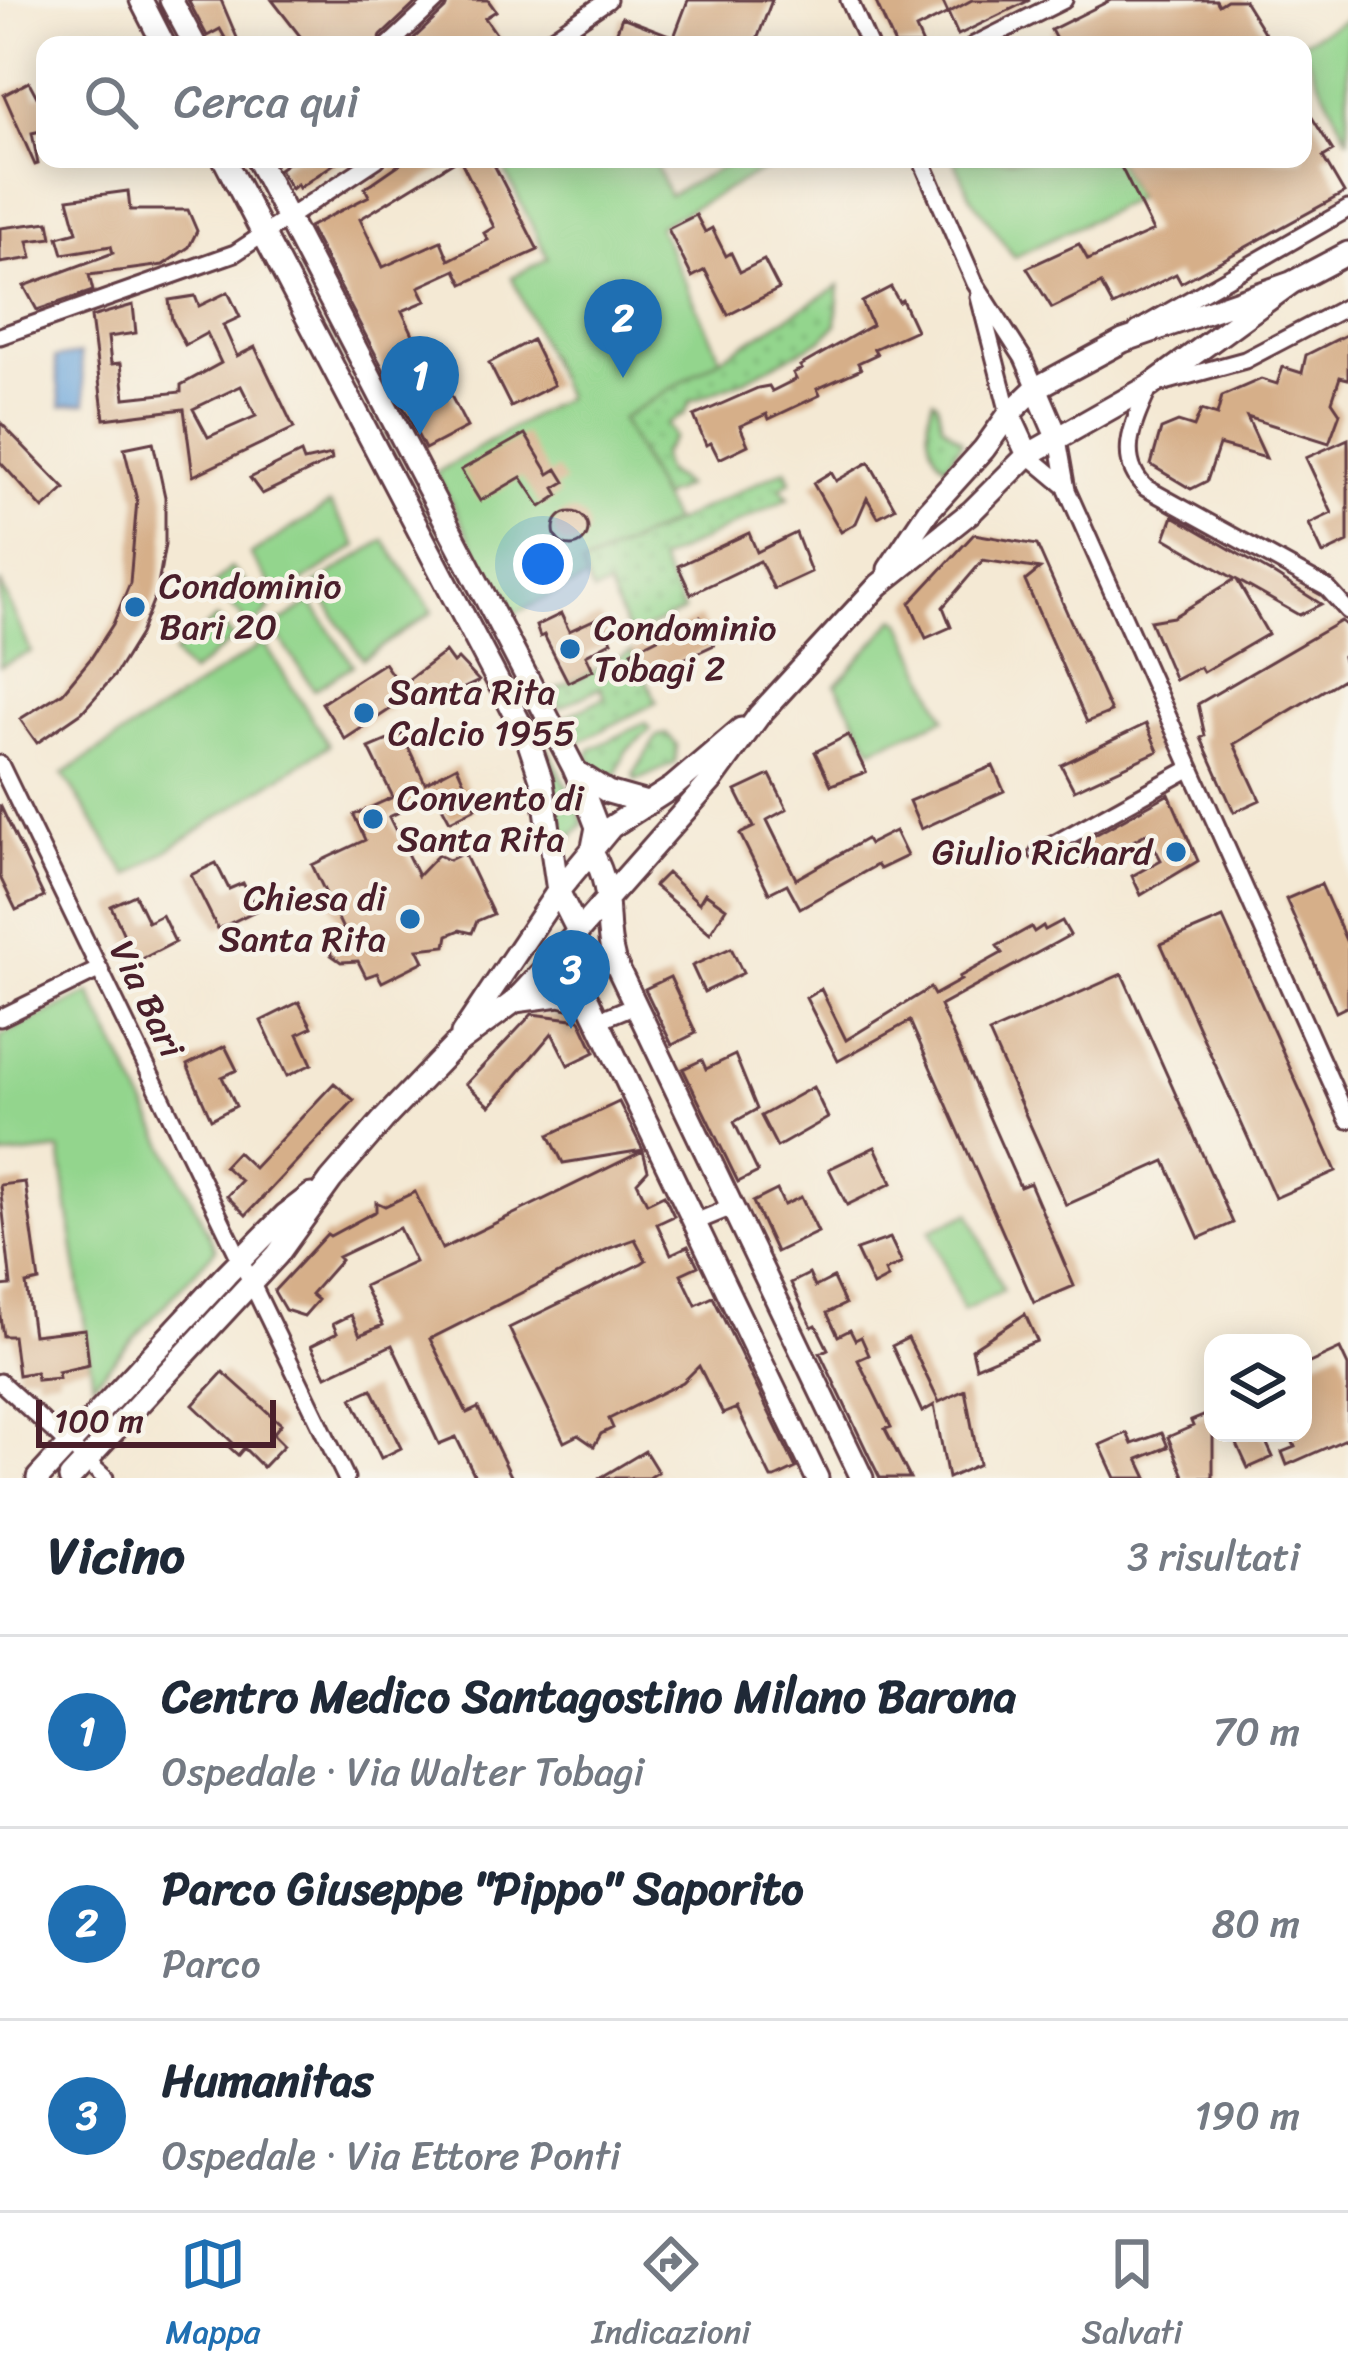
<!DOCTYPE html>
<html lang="it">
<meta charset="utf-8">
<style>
:root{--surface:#fff;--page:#f6f6f7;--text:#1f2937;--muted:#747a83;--line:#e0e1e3;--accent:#1f6fb2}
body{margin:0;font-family:Sriracha,sans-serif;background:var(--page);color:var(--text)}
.controls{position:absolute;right:36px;bottom:36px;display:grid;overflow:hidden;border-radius:24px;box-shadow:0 6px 30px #0003}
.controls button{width:108px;height:108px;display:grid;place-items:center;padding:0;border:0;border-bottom:3px solid var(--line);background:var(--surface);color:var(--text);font:60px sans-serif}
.scale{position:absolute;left:36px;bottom:30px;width:240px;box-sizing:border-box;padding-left:12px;border:6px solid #4a1f2b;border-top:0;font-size:33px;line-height:42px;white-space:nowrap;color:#4a1f2b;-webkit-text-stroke:9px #f7f3e8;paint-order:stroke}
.you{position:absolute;left:543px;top:564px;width:42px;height:42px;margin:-30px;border:9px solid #fff;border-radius:50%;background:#1a73e8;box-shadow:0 0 0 18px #1a73e833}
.badge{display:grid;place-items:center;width:78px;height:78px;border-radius:50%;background:var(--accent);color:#fff;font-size:39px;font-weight:700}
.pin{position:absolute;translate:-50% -99px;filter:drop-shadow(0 3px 6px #0008)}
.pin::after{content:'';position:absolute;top:63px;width:42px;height:36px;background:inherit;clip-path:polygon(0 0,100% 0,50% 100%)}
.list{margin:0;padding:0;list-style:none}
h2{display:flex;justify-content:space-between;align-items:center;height:156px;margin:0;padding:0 48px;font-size:51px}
h2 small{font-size:39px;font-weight:400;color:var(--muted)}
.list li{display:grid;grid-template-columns:78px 1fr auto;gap:36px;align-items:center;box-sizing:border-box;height:192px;padding:0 48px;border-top:3px solid var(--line)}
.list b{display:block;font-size:45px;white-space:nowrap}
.list p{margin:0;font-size:39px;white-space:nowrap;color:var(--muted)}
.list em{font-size:39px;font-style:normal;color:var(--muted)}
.icon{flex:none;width:66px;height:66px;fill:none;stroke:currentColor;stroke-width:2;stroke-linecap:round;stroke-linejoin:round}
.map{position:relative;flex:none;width:1348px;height:1478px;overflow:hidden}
.search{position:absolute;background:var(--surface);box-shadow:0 6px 30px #0003;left:36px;right:36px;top:36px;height:132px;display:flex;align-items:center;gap:30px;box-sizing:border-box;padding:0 42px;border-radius:24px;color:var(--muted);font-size:45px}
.sheet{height:732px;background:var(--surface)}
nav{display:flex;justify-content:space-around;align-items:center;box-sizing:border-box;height:168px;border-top:3px solid var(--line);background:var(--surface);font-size:33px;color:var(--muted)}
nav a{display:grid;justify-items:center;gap:6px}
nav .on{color:var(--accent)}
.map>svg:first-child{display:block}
.grass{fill:url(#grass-dots);stroke:#6e7a5c;stroke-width:3}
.park{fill:#93d58d;stroke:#6e7a5c;stroke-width:3}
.water{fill:#6ba5db;stroke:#5a6283;stroke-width:3}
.building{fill:#d6af89;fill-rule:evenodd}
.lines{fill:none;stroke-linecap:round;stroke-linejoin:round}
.street-casing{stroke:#643d44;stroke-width:21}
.secondary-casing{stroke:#643d44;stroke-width:27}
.street{stroke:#fff;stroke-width:15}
.secondary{stroke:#fff;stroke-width:21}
.poi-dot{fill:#1f6fb2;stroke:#f7f3e8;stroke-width:4.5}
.labels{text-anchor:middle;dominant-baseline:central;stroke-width:9;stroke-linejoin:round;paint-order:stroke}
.poi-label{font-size:36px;fill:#4a1f2b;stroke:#f7f3e8;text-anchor:start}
.street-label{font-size:36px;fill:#4a1f2b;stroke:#f7f3e8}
</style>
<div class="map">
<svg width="1348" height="1478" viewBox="0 0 1348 1478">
<defs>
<pattern id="grass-dots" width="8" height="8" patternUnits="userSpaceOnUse" patternTransform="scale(3)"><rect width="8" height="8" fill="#93d58d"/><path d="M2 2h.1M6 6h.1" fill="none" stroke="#80b67a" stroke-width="1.8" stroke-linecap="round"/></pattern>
</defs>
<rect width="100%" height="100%" fill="#f7f3e8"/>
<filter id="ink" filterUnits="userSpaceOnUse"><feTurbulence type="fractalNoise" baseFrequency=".00833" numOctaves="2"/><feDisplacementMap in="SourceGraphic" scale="24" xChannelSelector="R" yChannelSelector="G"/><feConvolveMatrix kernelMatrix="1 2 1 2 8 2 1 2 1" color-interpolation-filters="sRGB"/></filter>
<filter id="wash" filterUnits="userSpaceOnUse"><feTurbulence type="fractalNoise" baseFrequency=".004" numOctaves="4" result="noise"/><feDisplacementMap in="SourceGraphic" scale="48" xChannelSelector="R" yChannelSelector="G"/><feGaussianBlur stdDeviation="2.7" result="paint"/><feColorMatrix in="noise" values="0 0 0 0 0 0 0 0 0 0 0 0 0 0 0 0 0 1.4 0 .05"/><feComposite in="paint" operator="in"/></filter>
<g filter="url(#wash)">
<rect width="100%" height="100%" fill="#f4e9d4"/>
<path class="grass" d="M298,267L571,794L584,823L564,846L552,769L538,732Z
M839,286L836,325L821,340L742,381L691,401L683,415L667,424L674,437L661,454C664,480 672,472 685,486L661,498L621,419Z
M933,399L937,402L942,424L962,441L946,466C927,452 925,422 933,399Z
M786,469L791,481L780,488L789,498L659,561L684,611L630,636L608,587L593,593L581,567Z
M632,651L657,702L577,743L563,718L605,697L601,687L559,708L551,692Z
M645,723L651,729L626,751L616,775L604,774L589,760L590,750Z
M667,734L677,745L675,763L636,781L634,774L657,736Z"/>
<path class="park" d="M1348,18V139L1300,43Z
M499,159H653L669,195L738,159H784L658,226L721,358L621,419L673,522L582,566L587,579L510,616L436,473L565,397L512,277L548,258Z
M954,159H1116L1136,198L1014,257L970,195Z
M330,504L357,546L279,597L250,555Z
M384,540L433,612L363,659L314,585Z
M231,568L271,609L252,627L212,586Z
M0,582L31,652L0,666Z
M311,602L353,665L314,690L273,627Z
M217,618L234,639L190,674L173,654Z
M896,618L902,622L945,718L872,749L836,685Z
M264,643L329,745L128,876L63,774Z
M90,993L216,1249L93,1383L60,1150L0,1157V1036Z
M970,1213L1003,1291L963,1311L930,1230Z"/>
<path class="water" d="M80,354L86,403L61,406L55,358Z"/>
<g id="blocks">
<path class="building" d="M188,0H221L240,45H229L220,29L207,36Z
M272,0H419L381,36L377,45H287L300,36Z
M449,0H488L496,11L485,18L504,45H407L445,9Z
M688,0H772L755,45H612L622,17L674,37Z
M875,0H942L948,13L972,0H1030L958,35L948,13L916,29L923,45H895Z
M1111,0H1216L1219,5L1227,0H1244L1272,45H1059L1051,30Z
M29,82L37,97L45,92V130L32,133L38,164L35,165L4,95Z
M1303,103L1333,151L1323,157L1344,193L1181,283L1176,274L1113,306L1101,284L1052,308L1027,268L1079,244L1088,260L1153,231L1117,159H1303Z
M293,159H341L299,188L297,184L291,189L279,169Z
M407,159H458L360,219L383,267L441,241L449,260L488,240L484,233L494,227L460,159H491L538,250L463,284L456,270L419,287L426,301L402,311L438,388L445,384L467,427L425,449L309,227L369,196L365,188Z
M128,191L130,210H188L197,231L189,247L163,265L89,275L93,291L37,310L24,286L113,253L111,246L63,254L58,237L77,232L68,199Z
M696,215L705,232L712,228L726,256L731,253L740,272L764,260L779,289L728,315L705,270L692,277L668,229Z
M49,222L52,238L28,241L32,258L0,263V228Z
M891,287L899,302L902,300L916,330L874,349L877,354L858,363L861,369L817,389L820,395L769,419L767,414L740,426L748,445L719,459L711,443L706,445L694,416L758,388L769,386L772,391L796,379L793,373L802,369L800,366L872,325L862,302Z
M228,292L240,317L223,325L237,356L255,347L294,428L193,476L184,409L104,419L91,317L133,305L136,333L108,337L111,364L121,363L125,398L181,392V385L221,363L207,333L185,345L172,320L169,300L195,296L199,306ZM241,386L256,416L208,437L193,409Z
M1348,334V379L1340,377L1332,401L1340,413L1329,443L1247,417L1266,458L1219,445L1207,481L1191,489L1151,465L1161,429L1178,422L1194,427L1201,410L1217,415L1222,396L1261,379L1277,384L1283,367L1302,373L1306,355Z
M532,340L554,385L511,407L489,363Z
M0,422L65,489L43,509L0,462Z
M525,434L549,474L557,469L565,482L555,488L559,495L541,507L521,477L480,501L461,470Z
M1348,439V542L1323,554L1309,524L1332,513L1306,458Z
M153,442L165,497V544L157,591L140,634L114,676L82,712L37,743L20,719L63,692L91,658L113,624L130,583L137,500L124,448Z
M301,453L304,461L331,455L332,460L262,494L250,478Z
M869,462L895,508L878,517L867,498L856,523L841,532L813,483L831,472L836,481Z
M554 529a17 17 0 1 1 34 0a17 17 0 1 1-34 0Z
M1173,516L1275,575L1321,604L1299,615L1237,580L1268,634L1203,672L1200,667L1175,680L1150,621L1173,617L1235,579L1165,538Z
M749,533L757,552L796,533L811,572L774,589L760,561L691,594L678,566Z
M974,534L1037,545L1111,712L1087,722L1025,581L1040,569L983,560L943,607L951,627L926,638L910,603Z
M561,614L569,631L600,617L612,641L586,655L593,670L568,682L544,635L540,637L536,626Z
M700,617L714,645L645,677L632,651Z
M1341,621L1348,627V654L1343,657L1348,676L1234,744L1260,800L1234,812L1201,738L1205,736L1198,704Z
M445,652L453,663L458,659L479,681L458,691L460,697L434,706L421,689L345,739L322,703L384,663L400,686Z
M1146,724L1158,751L1074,790L1061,765Z
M402,734L425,783L457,766L476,808L450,821L436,795L389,817L418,876L438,855L449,860L464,853L493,914L477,921L472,933L460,930L448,935L446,946L418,949L424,961L382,982L377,973L366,977L358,961L341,962L331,955L330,944L343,929L312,865L365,840L354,815L393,797L369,748Z
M848,735L866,772L831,785L815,752Z
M993,766L1004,791L921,829L909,801Z
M770,775L787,809L767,820L796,879L866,839L869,844L895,831L907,856L880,869L877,865L800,908L787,884L769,893L740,834L754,827L736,791Z
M1169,794L1198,861L1141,895L1132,876L1161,860L1147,833L1089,866L1077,845Z
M0,805L44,897L16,910L0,877Z
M216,863L229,889L243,883L257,910L218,929L191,875Z
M667,873L699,903L705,893L726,908L710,933L654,886Z
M1321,884L1348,945V1006L1336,1012L1286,899Z
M135,895L148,922L162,915L175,942L136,962L111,906Z
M1223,918L1336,1171L1275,1198L1161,944Z
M1062,921L1070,935L940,1006L1020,1187L1030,1183L1074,1286L1034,1303L910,1021L838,1061L806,998L821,989L846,1040L930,988L934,995L961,980L959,977L1002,953L997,946L1031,927L1034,932L1043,926L1045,930Z
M731,948L743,973L704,992L692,966Z
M1122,974L1233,1223L1199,1238L1165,1161L1066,1205L989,1033Z
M670,977L696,1033L672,1045L645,989Z
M299,1002L312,1027L298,1034L312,1064L287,1076L261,1021Z
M532,1014L580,1020L595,1052L568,1065L552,1033L490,1106L466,1084Z
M225,1046L237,1070L222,1077L236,1106L211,1119L187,1065Z
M735,1055L757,1109L734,1122L758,1172L738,1182L683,1069L702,1060L706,1069Z
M334,1083L354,1100L246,1215L227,1196L241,1181L224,1166L237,1152L254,1168Z
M813,1087L828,1118L777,1147L761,1116Z
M619,1102L643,1150L563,1163L549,1135Z
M875,1147L892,1183L847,1205L829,1169Z
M643,1151L648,1170L637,1182L647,1203L664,1195L674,1216L657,1224L671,1254L688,1246L698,1266L681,1274L696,1305L713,1297L796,1468L775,1478H771L737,1408L723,1414L699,1366L683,1382L609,1419L613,1428L601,1434L594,1446L578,1435L564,1442L509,1328L642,1263L646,1260L635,1239L610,1248L430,1339L467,1413L478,1408L512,1478H476L456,1437L439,1444L392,1345L326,1376L311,1346L337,1333L333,1324L351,1315L360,1335L383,1325L364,1286L415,1262L399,1228L338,1257L341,1260L311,1294L318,1300L304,1316L285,1310L274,1291L327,1234L330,1236L376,1211V1202L385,1206L415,1192L442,1249Z
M25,1182L39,1281L26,1284L33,1335L85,1329L89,1365L58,1372L59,1378L37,1380L36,1372L18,1375L13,1336H3L0,1316V1286L11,1285L0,1185Z
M777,1190L784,1205L801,1197L818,1232L776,1252L753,1202Z
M890,1238L902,1263L885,1271L888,1278L873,1286L856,1250Z
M809,1274L815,1287L833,1278L845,1304L827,1313L838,1336L850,1330L855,1340L861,1337L869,1355L858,1360L891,1427L885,1429L910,1478H880L871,1460L820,1353L828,1349L816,1325L812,1327L791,1283Z
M1025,1314L1037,1341L976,1367L972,1349Z
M908,1338L939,1402L965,1390L979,1464L948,1478L934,1405L922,1412L892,1346Z
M1340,1349L1348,1366V1438L1287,1465L1282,1452L1295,1447L1289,1433H1303V1366Z
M223,1372L281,1424L273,1434L284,1445L263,1467L244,1448L238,1455L228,1446L232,1442L193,1405Z
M372,1389L401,1448L381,1458L352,1398Z
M1213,1412V1478H1185L1168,1437L1193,1426L1191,1421Z
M1127,1433L1132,1444L1162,1433L1168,1447L1138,1459L1147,1478H1115L1100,1445Z
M1232,1433H1262L1273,1457L1248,1468Z
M645,1451L658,1472L649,1478H600Z"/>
</g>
</g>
<g filter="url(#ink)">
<use href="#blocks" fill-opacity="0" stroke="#643d44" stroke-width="3"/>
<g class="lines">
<g class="street-casing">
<path id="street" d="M849,0L869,45
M389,45L437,0
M542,45L608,0
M974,45L1064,0
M921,159L975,283L1023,358L1036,388
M979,297L1009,414
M1348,306L1245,360L1150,386C1135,420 1114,458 1146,488L1327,588L1348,611
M1137,330L1348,209
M0,336L235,253L377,159
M1058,439L1067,490L1348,1120
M1028,455L1065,486
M0,764L346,1478
M1038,853L1191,768
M0,1018L100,969
M599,1020L633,1006
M693,1223L732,1207
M0,1382L105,1478"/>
</g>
<g class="secondary-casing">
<path id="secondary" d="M141,0L164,45
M171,0L195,45
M224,159L527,737L542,782L558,891L577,929
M257,159L575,770L597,827L592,852
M1036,388L1058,439
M1009,414L1028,455
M889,569L928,511L984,449L1009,414L1036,388L1123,341L1291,283L1348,253
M575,771L608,792L647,803
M592,852C616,895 602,918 614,960L862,1478
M577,929L574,971L817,1478
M515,1001L560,995L589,1002
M462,1034L558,891L611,827L673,787L741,729
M38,1478L226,1275L285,1215L311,1195
M70,1478L277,1255L331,1180L383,1120L454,1046L515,1001L552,961L712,780L760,714L879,585L972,511L1028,455L1150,386L1291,283"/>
</g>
<use href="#street" class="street"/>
<use href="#secondary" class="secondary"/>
</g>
</g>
<g class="poi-dot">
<circle cx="135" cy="607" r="12"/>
<circle cx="570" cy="649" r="12"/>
<circle cx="364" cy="713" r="12"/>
<circle cx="373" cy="819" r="12"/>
<circle cx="1176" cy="852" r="12"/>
<circle cx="410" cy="919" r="12"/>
</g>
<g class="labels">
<g class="poi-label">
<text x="159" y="586">Condominio<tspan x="159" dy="41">Bari 20</tspan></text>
<text x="594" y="628">Condominio<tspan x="594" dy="41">Tobagi 2</tspan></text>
<text x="388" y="692">Santa Rita<tspan x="388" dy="41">Calcio 1955</tspan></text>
<text x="397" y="798">Convento di<tspan x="397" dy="41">Santa Rita</tspan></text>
<text x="1152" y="852" text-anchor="end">Giulio Richard</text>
<text x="386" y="898" text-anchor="end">Chiesa di<tspan x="386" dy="41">Santa Rita</tspan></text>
</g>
<g class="street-label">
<text transform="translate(147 999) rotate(64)">Via Bari</text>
</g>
</g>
</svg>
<div class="controls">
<button><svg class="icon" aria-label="layers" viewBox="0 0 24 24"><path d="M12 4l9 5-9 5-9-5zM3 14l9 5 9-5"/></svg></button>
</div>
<div class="scale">100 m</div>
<div class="you"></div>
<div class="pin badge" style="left:420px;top:435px">1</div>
<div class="pin badge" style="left:623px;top:378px">2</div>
<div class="pin badge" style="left:571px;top:1029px">3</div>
<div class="search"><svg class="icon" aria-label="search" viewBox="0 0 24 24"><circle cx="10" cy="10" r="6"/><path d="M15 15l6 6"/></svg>Cerca qui</div>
</div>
<section class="sheet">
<h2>Vicino<small>3 risultati</small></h2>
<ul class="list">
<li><span class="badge">1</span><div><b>Centro Medico Santagostino Milano Barona</b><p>Ospedale · Via Walter Tobagi</p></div><em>70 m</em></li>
<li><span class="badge">2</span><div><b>Parco Giuseppe &quot;Pippo&quot; Saporito</b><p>Parco</p></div><em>80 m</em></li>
<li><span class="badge">3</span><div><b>Humanitas</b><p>Ospedale · Via Ettore Ponti</p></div><em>190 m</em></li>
</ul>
</section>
<nav>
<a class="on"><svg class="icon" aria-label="map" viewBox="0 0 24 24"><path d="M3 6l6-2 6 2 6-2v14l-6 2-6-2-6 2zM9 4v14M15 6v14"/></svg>Mappa</a>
<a><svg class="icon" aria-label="directions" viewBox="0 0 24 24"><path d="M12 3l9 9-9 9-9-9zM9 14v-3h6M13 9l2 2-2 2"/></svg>Indicazioni</a>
<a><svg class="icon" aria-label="saved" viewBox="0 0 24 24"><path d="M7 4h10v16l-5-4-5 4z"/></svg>Salvati</a>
</nav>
